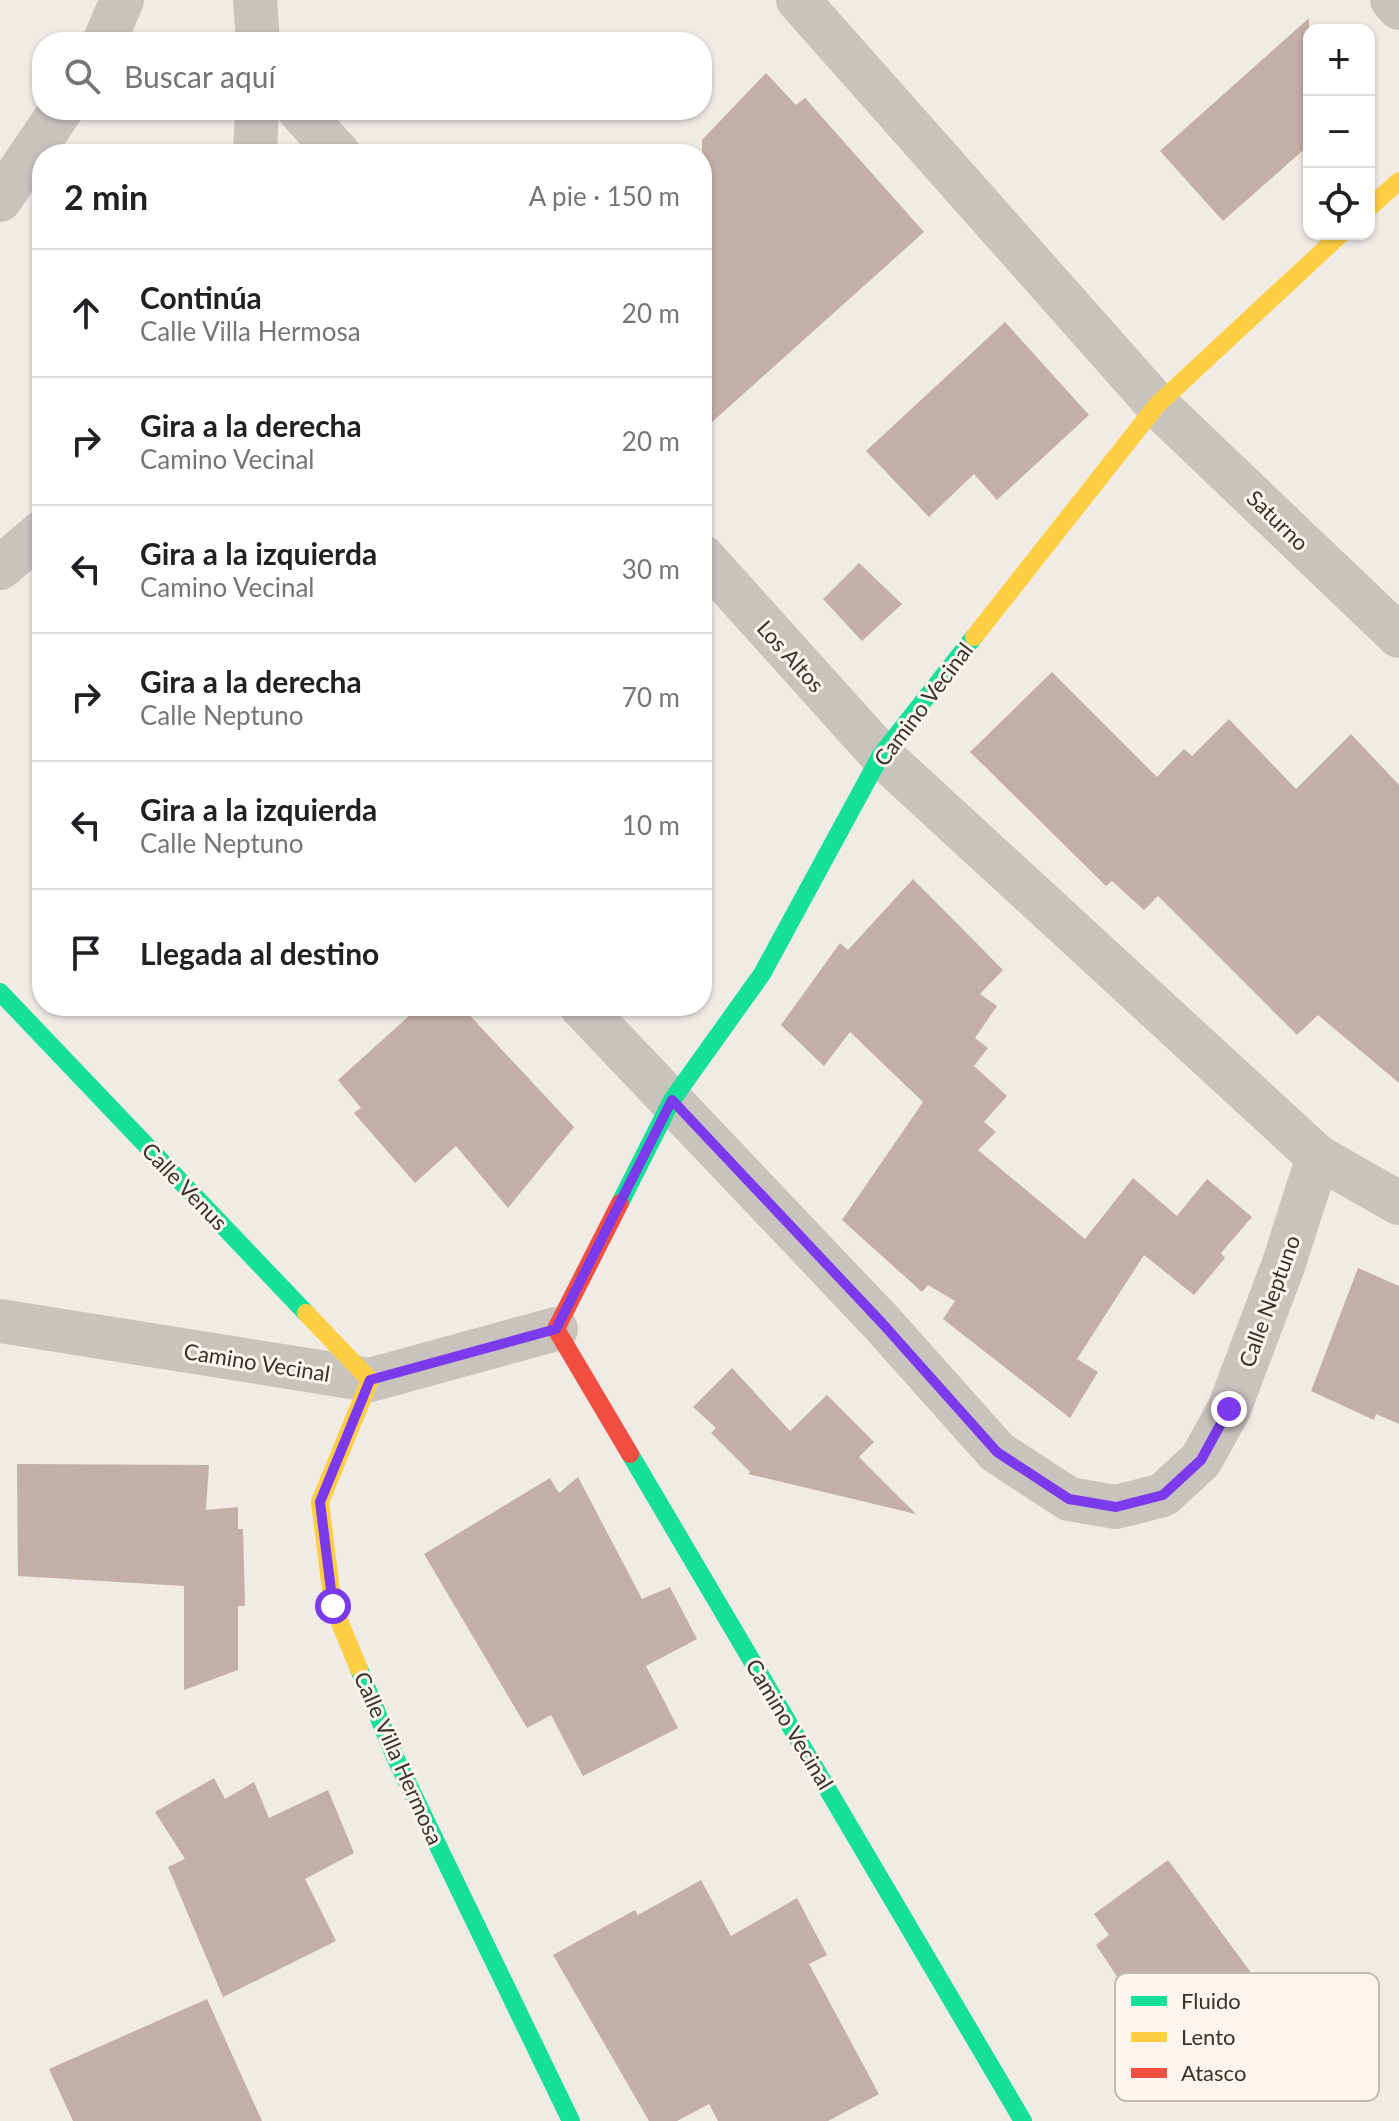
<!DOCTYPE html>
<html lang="es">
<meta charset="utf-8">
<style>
:root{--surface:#fff;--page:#f6f6f6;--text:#202124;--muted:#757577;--line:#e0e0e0}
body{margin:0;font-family:Lato,sans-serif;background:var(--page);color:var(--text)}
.controls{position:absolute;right:24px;top:24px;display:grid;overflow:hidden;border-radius:16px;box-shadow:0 2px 6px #0004}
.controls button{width:72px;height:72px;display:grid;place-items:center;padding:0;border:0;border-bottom:2px solid var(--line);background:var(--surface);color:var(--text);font:40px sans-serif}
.stop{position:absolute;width:24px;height:24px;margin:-18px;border:6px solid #7c3aed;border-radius:50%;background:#fff}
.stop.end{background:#7c3aed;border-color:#fff;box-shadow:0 2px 8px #0008}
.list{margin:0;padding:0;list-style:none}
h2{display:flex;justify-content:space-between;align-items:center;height:104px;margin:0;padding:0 32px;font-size:34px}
h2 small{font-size:26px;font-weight:400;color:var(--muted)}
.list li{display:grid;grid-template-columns:52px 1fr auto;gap:24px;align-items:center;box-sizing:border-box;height:128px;padding:0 32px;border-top:2px solid var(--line)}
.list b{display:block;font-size:30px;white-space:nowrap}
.list p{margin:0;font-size:26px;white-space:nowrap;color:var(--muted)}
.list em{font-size:26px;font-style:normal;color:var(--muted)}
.icon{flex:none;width:44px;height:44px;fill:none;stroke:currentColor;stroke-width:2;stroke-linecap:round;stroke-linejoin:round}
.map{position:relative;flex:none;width:1399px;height:2121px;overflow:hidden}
.search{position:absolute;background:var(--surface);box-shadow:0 2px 6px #0004;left:32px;top:32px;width:680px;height:88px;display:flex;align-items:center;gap:20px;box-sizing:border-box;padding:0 28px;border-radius:32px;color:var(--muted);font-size:30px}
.panel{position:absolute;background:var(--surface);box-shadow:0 2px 6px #0004;left:32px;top:144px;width:680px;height:872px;border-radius:32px}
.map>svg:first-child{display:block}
.building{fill:#c3afa7}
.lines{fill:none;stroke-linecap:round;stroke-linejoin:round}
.street{stroke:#c9c3be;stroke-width:44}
.fast{stroke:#16e098;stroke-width:18}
.slow{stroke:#ffcf43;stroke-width:18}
.jam{stroke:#f24e42;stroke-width:18}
.route{stroke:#7c3aed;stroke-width:10}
.labels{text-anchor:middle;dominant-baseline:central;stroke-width:6;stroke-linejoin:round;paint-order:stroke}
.street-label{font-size:22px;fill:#3b302b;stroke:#fbf5ee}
.key{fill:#fbf5ee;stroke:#c1bab4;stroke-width:2}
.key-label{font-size:22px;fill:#3b302b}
</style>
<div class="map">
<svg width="1399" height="2121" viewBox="0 0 1399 2121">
<rect width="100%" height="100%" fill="#f0ebe5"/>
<path class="building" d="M1309,18V145L1223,221L1160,151Z
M766,73L796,105L805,98L924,232L702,431V140Z
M1005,322L1089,415L997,500L974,474L929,517L866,451Z
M859,563L902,604L862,641L823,599Z
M1052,672L1157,777L1184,749L1192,756L1229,719L1296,789L1351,734L1399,785V1083L1318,1015L1297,1035L1158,896L1144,910L1112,881L1106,886L970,752Z
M913,879L1003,970L980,994L997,1006L975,1038L988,1048L974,1066L1007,1096L984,1122L996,1132L978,1150L1085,1239L1133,1178L1177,1216L1207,1179L1252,1217L1221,1253L1225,1258L1194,1295L1144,1255L1077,1359L1098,1372L1070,1418L943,1319L955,1301L928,1285L922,1292L842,1220L923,1102L850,1032L824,1066L781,1025L840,943L848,950Z
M420,1006H461L574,1127L508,1208L456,1146L415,1183L354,1113L361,1108L338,1080Z
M1358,1268L1399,1286V1424L1376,1414L1374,1420L1311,1391Z
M732,1368L790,1431L827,1395L874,1442L859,1457L916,1514L748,1474L750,1472L711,1433L716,1428L693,1407Z
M17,1464L209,1465L206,1510L238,1507V1529H243L245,1606H238V1670L184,1690V1586L18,1576Z
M578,1477L642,1599L670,1587L697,1639L646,1666L678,1728L583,1776L551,1715L527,1728L424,1554L550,1478L559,1493Z
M214,1778L225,1799L254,1782L269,1818L328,1790L354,1853L305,1879L336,1941L223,1997L168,1867L185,1859L155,1812Z
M1168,1860L1252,1974L1180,2029L1171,2017L1161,2025L1150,2010L1142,2014L1096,1945L1109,1935L1094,1914Z
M701,1880L731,1936L797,1898L827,1955L809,1964L879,2094L828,2121H718L709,2104L677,2121H649L553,1955L635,1910L638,1915Z
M207,1999L262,2121H73L49,2069Z"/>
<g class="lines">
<path class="street" d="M255,0L258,42
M798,0L1157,405L1399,636
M1392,0L1399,8
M104,42L122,0
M299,110L339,154
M255,154L257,110
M0,200L61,110
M702,556L881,755L1318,1157L1399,1203
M0,568L42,532
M581,1006L882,1323L997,1452L1069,1499L1116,1507L1163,1495L1201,1460L1229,1409L1283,1266L1318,1157
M0,1321L370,1380L556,1329"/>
<path class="fast" d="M0,992L306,1313
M620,1203L672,1100L762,974L881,755L974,637
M630,1454L1023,2121
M359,1669L395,1757L571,2121"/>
<path class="slow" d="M1369,208L1399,181
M974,637L1157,405L1341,234
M306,1313L370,1380L320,1502L333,1606L359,1669"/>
<path class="jam" d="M620,1203L556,1329L630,1454"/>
</g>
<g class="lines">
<path class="route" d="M333,1606L320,1502L370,1380L556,1329L672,1100L882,1323L997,1452L1069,1499L1116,1507L1163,1495L1201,1460L1229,1409"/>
</g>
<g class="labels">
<g class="street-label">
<text transform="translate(1278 520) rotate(44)">Saturno</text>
<text transform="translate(791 656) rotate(48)">Los Altos</text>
<text transform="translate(923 704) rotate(-53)">Camino Vecinal</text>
<text transform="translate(185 1186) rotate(46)">Calle Venus</text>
<text transform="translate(1269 1301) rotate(-70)">Calle Neptuno</text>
<text transform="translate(257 1362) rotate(9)">Camino Vecinal</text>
<text transform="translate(790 1724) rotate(59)">Camino Vecinal</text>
<text transform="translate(399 1758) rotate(66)">Calle Villa Hermosa</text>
</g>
</g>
<rect x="1115" y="1973" width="264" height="128" rx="12" class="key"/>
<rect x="1131" y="1996" width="36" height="10" fill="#16e098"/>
<rect x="1131" y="2032" width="36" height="10" fill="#ffcf43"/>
<rect x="1131" y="2068" width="36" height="10" fill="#f24e42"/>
<g class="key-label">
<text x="1181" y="2009">Fluido</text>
<text x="1181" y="2045">Lento</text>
<text x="1181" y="2081">Atasco</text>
</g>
</svg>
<div class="controls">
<button>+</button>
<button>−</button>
<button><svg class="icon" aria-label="locate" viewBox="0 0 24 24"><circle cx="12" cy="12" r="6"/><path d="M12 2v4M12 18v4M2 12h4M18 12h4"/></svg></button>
</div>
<div class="stop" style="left:333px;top:1606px"></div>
<div class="stop end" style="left:1229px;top:1409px"></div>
<div class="search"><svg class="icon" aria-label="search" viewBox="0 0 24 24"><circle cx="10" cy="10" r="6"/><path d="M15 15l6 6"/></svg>Buscar aquí</div>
<section class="panel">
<h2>2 min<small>A pie · 150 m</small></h2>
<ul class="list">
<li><svg class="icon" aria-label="ahead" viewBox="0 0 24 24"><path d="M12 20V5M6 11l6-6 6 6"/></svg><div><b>Continúa</b><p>Calle Villa Hermosa</p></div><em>20 m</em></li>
<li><svg class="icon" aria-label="right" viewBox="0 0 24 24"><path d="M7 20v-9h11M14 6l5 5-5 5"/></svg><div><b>Gira a la derecha</b><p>Camino Vecinal</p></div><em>20 m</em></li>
<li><svg class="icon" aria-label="left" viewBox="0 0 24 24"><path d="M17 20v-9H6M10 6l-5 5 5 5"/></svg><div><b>Gira a la izquierda</b><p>Camino Vecinal</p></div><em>30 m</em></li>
<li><svg class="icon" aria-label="right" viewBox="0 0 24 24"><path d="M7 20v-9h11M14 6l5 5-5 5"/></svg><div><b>Gira a la derecha</b><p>Calle Neptuno</p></div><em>70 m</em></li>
<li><svg class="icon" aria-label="left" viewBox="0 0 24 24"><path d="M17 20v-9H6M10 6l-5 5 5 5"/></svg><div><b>Gira a la izquierda</b><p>Calle Neptuno</p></div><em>10 m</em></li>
<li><svg class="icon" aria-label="arrive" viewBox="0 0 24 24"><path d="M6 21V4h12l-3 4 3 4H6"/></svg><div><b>Llegada al destino</b></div></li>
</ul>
</section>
</div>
